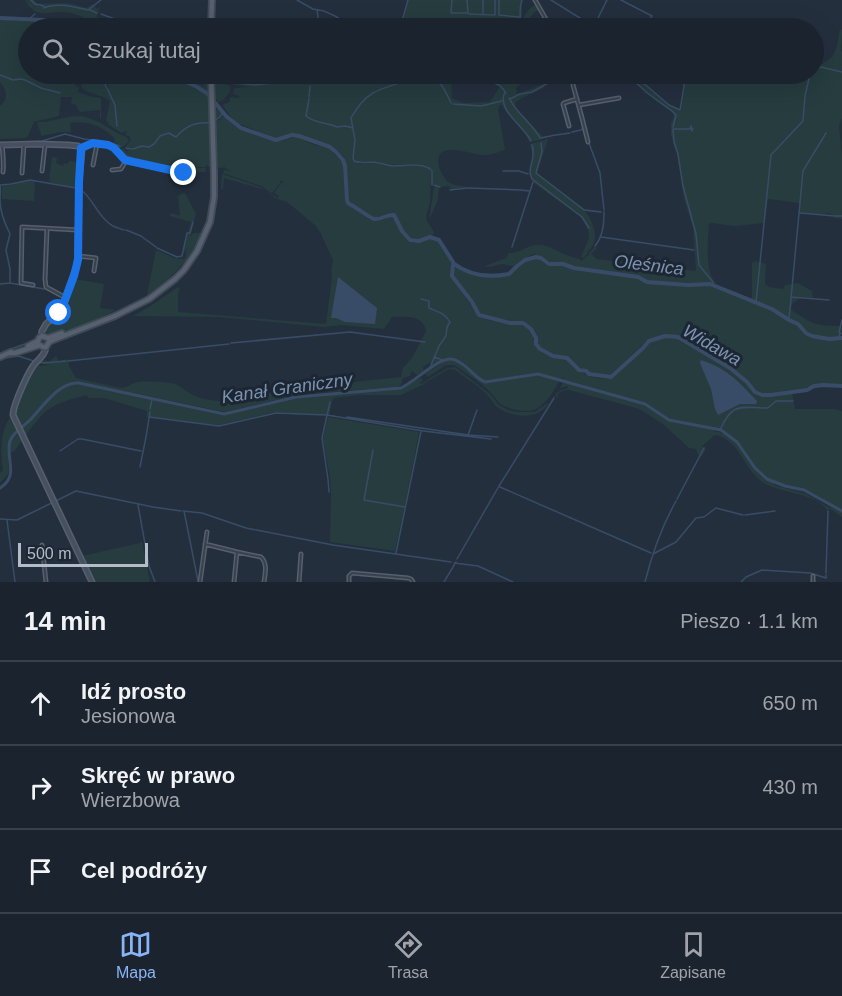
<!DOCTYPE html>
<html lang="pl">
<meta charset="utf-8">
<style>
:root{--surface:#1b232e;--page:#282f3a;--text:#f1f3f6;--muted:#a0a4aa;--line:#39404a;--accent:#8ab4f8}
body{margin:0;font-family:Arial,sans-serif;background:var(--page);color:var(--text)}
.scale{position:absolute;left:18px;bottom:15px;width:130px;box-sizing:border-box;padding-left:6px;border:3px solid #b4bcc9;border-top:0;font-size:16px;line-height:21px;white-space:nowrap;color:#b4bcc9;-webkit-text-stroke:4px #1d2633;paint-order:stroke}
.stop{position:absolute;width:18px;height:18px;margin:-14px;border:4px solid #1a73e8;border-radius:50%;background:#fff}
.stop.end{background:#1a73e8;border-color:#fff;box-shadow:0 2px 6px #0008}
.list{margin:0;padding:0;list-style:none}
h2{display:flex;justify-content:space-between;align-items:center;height:78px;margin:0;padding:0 24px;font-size:26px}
h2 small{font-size:20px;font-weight:400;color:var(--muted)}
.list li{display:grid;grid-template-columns:39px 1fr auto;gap:18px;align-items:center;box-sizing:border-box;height:84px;padding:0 24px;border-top:2px solid var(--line)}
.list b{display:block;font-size:22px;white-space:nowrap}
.list p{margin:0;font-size:20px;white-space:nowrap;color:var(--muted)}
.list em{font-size:20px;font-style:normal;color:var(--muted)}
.icon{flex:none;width:33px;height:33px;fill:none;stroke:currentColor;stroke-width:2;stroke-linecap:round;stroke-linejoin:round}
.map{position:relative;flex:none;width:842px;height:582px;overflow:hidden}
.search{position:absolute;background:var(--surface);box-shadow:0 6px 24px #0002;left:18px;right:18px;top:18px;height:66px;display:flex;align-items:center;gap:15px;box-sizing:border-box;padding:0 21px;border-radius:33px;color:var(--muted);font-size:22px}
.sheet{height:330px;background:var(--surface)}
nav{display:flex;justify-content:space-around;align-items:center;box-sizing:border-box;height:84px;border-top:2px solid var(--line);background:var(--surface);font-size:16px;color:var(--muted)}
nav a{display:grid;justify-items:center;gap:3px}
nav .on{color:var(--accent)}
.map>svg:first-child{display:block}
.green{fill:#263c3f;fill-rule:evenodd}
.water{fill:#394c67}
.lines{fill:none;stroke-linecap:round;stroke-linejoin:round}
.stream{stroke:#394c67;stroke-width:1.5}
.canal{stroke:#394c67;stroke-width:3}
.river{stroke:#394c67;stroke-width:4}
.street-casing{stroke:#565f6c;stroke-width:5}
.secondary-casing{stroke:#565f6c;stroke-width:7}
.primary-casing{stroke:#414a57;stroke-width:8}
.street{stroke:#38414e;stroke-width:2}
.secondary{stroke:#465061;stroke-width:4}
.primary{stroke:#56606e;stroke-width:4.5}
.route{stroke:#1a73e8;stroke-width:8}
.labels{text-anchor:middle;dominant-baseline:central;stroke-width:6;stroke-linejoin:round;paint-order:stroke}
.water-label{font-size:18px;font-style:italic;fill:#7c92b1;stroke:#1d2633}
</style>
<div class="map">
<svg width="842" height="582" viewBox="0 0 842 582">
<rect width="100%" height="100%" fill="#242f3e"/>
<path class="green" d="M25,0H27L36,9L28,0H34L37,4C46,4 53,3 62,3C70,3 78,5 86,8L93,4L97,9L100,6L97,16L96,23L95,24C85,17 75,13 63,12C54,11 43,16 34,11C30,8 28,4 25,0Z
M408,0H522V16L520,18L523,22C524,13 529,9 536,4L539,9C531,15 527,19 529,28H401Z
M0,19C19,22 43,17 60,28H28V74H70L76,85L75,86L79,87L78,92L92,97L101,98V118H100V110L80,112L76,105L71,103L72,97H61L59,116L34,122L28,136L25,138L0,139V106C9,98 7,90 0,82Z
M840,29L842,30L841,51L842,52V118L839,126L842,158V219L835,218L829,213L814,215L799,213V203L768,199L764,223L734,226L712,223L709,224C708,240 704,275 718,285L752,299V263L755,261L766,264L765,284L769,287L783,289L785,285L798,283L812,291L813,298L801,297L792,304L791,310C812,323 814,326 840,326L842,319V331L836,338C820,337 814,336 801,327C811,340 827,340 842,339V384H818L805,388L768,394H762L756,391L754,388L734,369L677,335H667L656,337L648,340L609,376L593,375L587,370L578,367L572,360L566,357L552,355L542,349L537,342L535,332L531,327L524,322L508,321L480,314L473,300L463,289L453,275V264L471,274L487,277L509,276L518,266L533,257L539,258L545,264L550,265L561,264L574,269L637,278L645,282L679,285H709L770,308L786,320L801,326L773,309L712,284L646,281L636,277L572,266L566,263H553L534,254L523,259L513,266L502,264L489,267L485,266L506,258L509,253C522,253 529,243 542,245C554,247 565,257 580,259L581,261L588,255L589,256V253L595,247L597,248L591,254L597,259L696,271L693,227L684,199L677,155L671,135V123L674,117L673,113L656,101L624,74H634L670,106L681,111L683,82L686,74H814V67C837,59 836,51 840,29Z
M80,74H100L107,89L109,88L104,79L103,74H152L160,77L184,83L207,95L215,105L216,108L221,111L220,116L217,119V121L221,119L223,114L235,126L244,131L262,135L270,140L281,141L296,137L315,145L330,149L343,163L345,196L346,201L349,205L369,219L379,221L392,216C404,230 402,253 431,238L436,240L440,244L450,260L451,276L479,317C488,320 503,324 511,325C517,325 520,323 525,326C535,331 532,342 538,349C546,358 554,355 564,358C569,360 570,364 574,368C583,375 602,381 613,378L645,348C653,338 666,335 678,339C699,352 723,362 742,379C748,384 752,393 759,396C769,399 782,395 792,393L795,409H834L842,411V510C830,504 818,495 805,490C792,485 777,485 765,477C759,473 754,466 750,459C732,434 725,427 693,425L714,430L713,431C744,433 747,475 775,483L774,485L806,494L830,508L831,506L842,512V517L831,509L827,510C814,492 782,494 764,483C744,471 740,439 715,435L702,446L706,449L702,456L698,455L696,449L689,448L664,425L643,411L636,408L569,390C564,390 560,391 557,395L559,398L555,396V394L561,390L568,388V386L560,388L563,382L570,383L563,380L565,376L561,380L535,373L487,381H483C464,367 459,349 434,366L429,363L423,367L424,371L417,375L412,371L410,376L403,378L401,385L396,387L301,394L225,412L134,393L133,395L221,415L228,414L297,397L397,389L421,378L423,380L420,383L421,384L447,368L455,367L490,394L499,405L508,410L516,412H535L547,403L548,404C539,419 516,418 502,410C495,407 493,402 489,397C481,387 465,378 455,370L449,369L445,371L422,385L401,395H358L333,398L329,415L275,412L219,425L147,417V411L104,398H88L87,395C72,399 54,403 43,414C36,421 30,430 24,437L15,417V407L32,374L31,373L37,364L41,366L51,364H39L41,360L50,361L56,356L59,361L68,359L69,366L76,378L120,388C128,388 131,383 138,382C147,381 167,382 175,384C182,387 188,393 195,396C219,406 254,401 277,390L401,377L403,368L412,358L426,331C423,314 405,317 392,317L384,329L342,325L324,327L219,317L133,316L149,307L178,287L180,289L178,292V312L326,324L332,277L331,271L333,260L321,234L316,226L287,202L275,198L265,190L224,178L223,189H221L222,174L258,186L278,198L279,196L274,193L281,183H283L288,188L281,180L280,183L273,192L271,193L261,186L223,173L224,170L232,171L225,168L224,166L223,168L208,167V165H206V167H185L206,168L205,172L186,173L126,160L119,153L123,148L128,153L126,148L131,150L135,148L127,147L126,146L131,140L129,136L125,135L127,131L121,133L108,124V122L106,121L110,101C102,94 89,95 82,88Z
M157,74H178L204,86V78L198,74H201L206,77V78L215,82L216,81L230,86V92L223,100L219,102C207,87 189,81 171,76C166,74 162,75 157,74Z
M203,74H218L220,78L229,80H235L236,81L255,83L304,78L305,77L299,74H314L315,77C340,75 362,71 388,77L389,74H531L516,88L517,94L543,84L544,88L522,98L515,103V108L543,137L540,140L529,142C525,127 508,119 502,105H500L498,109L505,150C498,152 489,156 482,155C473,154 448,145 441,153C434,160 442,177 448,182C453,185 462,186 467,187L452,189L450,188L449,186L439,187L438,200L429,220L434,187L436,185L435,184H433L432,182L433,169L418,164L390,165L374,161L360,162L351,160L360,164L375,163L390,166H422L427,167L431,170L430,202L426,217L427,221L434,232L433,235C416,240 407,243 399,222C398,219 398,217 395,214C388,210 383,217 377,217C371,218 354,205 349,201L346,165L344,157L333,147L295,134L276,138L237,123L232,118L223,106L224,103L226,104L230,101L229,99L231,97L239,98V96L233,94L234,88L248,87L224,83ZM469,75L500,86L490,102L463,103L452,98L451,76L466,77Z
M81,116C102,120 109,131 127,137L129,141L124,146L117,150L111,145H120L114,142L115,139C103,126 87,120 70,123L71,132H61L41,136L40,130L39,129L37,123L39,122H45L68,117Z
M548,139L537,173L585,209L601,211L602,213L585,211C594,223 600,238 589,251L588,250V253L583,258L581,257L589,238L588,230L582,218L534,183L529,174L533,157L530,144Z
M52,157L57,158L56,163L63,166L64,163L68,164L69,161L78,162L77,188L49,182Z
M26,181H35L34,201L2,199V186L11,185Z
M183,193H185L196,214L190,236L194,233H201C191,260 170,279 147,295L156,250C165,253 177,262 185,258L187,247L185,252L183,251L191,222L170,216V214L172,213L180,216L178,196Z
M74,279L104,284L100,308L116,310L97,319L98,322L52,335L46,332V327L48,323L55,318L59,321H61L59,317L63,313Z
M446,360C463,359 470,374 484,383L537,374L559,381C556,389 545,405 536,409C528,413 512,410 504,406C498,403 496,398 491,393C481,382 467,374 454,365H446L428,377L425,374Z
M11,416L23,439L14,452H8L9,473L0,483V473L3,470C0,452 0,431 11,416Z
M328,417L419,432L405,505L395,551L330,542L331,494L330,478L323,439Z
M142,541L150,582H94L82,556L140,543Z"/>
<path class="water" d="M338,277L377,308L375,324L345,322L336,318H331Z
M701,360C728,369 738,381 757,401L756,404H740L718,415L715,409L711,389L700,363Z"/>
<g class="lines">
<path class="stream" d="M31,0L35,4L41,5L45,7
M297,0L313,9L324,11L335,16L345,22L352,28
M452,0L451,13H468L467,0
M499,0V15L519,17
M551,0L596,28
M621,0L652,16L643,28
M44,8C57,2 73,7 88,10L101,0
M90,10L97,13
M483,13V0
M101,14L140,28
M469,14L495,15V0
M28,20L35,14
M594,26L607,0
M60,27V28
M317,28L318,16L317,10
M400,28L408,0
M521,28C521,18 518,10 522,0
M814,70L821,67L842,72
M102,74L105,84L115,105L117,126
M300,74L304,76L309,75
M470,74L483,77L485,74
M627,74L646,92L672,111L676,115L673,127
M633,74L669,105L680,110L685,80L687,74
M0,75L13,80L20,79L25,80L41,88L60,93
M483,77C493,86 498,80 506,93
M220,79L231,83
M235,83L255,85L363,74L373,75
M505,92C496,110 524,126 531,141
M309,97L310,86
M509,98C517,114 532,123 540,138
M309,99L306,116C316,124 327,122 337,127L345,126L353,128
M510,99L520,94L532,92L550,82L572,74
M453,104L481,106L502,101
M214,121L220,117L223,111
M677,129H673L674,142L678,154L683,186L696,234L699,265L713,282L712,285
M678,129H690L691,126L692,131L693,129
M572,132L581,130L583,128V125
M556,135L570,133
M541,138L555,135
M3,143L39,142L65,134L84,139L109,142L120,146
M541,143L542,152L536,173L584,210L601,212
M589,143L600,173L604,210
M532,145C537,161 526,166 532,179L582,217L589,228
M126,148L133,149L142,146L149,147L154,144L160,136L169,133L176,137C186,126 194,122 210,123
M122,152L125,156
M125,159L126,156L136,160
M503,171H519L528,174
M432,185V170C421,162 406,166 393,166C386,165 380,163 374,162C367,162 361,164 354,161L353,158L355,140L351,118C356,109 363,99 373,93C380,89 420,75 427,76C441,78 446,93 451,103
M434,185L440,187
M468,188L520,190L530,191
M80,189C92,197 97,215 110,224C113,227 119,228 124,230
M450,190L467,188
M800,213L835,216H842
M126,230L141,236L156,247
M601,237L694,250
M595,246C603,236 604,224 604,212
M512,247L533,182
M157,248L177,257L182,256L187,233H190L193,222
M10,283V269L6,250L10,234C5,224 0,211 0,200C0,194 1,191 0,185L11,184L30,180L76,188
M0,284L10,283L44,289
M46,289L63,298
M791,297L829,300
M421,299L429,301V308C438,312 445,313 450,322L447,327L446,336L439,346L429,370
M756,302L771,155L803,121L805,96L810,74
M787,319L789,317L790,309L803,171L826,133
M840,334L839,332L842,320
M837,339L841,333
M231,343L350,332L425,342
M3,352L33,341
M434,357L443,360
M5,358L18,356L34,361
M68,361L229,344
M39,362L45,363L66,361
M150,409L152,399
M149,417L219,426L276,413L327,415L423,431L491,439
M347,417L468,435L498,437
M720,430C733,401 741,408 768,408L776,401H793
M468,435L477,410
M373,450L364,500L405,507
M60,451L78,439H82L141,451
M140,467L146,437L150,412
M500,487L651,553
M329,492L328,479L322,438L330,402
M677,499L704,448
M828,503L829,505
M138,505L149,566L155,582
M183,511L202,513L246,528L333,545L451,562
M184,511L198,581
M745,515L775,511
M0,519L17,520L76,491L153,507L181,511
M7,520L15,582
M396,553L421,431
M653,554L676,542L696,518L704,517L716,508L743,515
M457,559L499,486L554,398
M454,563L478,566L513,582
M826,573L828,511
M444,582L456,562
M645,582C652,554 662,526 676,501
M741,582L746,577L762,570L810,573L826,578V575"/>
<path class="canal" d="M0,488C20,475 5,459 10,441C13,432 23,427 29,421C42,408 59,381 79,383L224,414L296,397L401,388C415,381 433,363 445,360C450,358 455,359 459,362C469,367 475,378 485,382L538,374L645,404L669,420L721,430L737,442L755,468L767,479L785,486L804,490L842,511"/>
<path class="river" d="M0,18L44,20L53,23L63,28
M154,74L160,76H169L184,81L197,87L208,94L226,116L241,128L276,140L292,135L299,136L330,147L336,152L343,160L345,166L347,200L348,203C354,206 370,218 374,219C382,220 386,214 394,215L402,231L410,240L419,241L430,237L439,240L453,262L452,276L472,302L479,315L510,323H523L531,329L536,338V344L540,349L553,356L567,358L579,370L586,371L589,374L611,377L643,348L649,341L665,336L678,337L730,368L747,382L755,392L762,395H771L807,390L814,386L823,385L842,386
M453,263C470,276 489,278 509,274L517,266L525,260L536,257L541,258L549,264H563L574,268L638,277L647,282L688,285L710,284L772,309L789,320L798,324L806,333L812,336L829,339L842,338"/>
<g class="street-casing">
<path id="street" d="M535,0L551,28
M574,74L573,85L582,118L588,142
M579,105L619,98
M569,126L563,104L564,103L577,99
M2,145C3,155 4,163 3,172
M81,148L93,143L108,145L114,148L125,160L184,173
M93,165L97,144
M112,170L121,169L125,162V160
M42,171L45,145
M22,173L24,144
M47,229L45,279L46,287L66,298
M78,256L96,258L94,271
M33,285L21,283L22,227L78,230
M205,544L237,552L234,582
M42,545L46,582
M237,552L261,557C268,564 265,574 264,582
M200,582L207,532
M299,582L301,554
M349,582V576L352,573L408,578L411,579L413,582
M813,582V576"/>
</g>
<g class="secondary-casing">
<path id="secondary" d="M0,145L38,144L68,145L78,146L82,150L79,182L78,256L76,268L61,310L46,324L42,331L41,336
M46,347C45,356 38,359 33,366C27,375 13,405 13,415L92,582"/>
</g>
<g class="primary-casing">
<path id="primary" d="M211,28L212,0
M28,346L38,341L39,338L42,336L48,338L62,333
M9,353H15L40,345L43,347H46L49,342L53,340L115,316L149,299L175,279L184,270L197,251L210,222L214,197V174L211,74
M0,357L11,352"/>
</g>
<use href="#street" class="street"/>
<use href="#secondary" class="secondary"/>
<use href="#primary" class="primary"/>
</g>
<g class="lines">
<path class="route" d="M59,313L62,308L74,276L78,260L79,182L81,148L93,143L108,145L114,148L125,160L184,173"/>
</g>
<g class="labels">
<g class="water-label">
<text transform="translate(649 265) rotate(7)">Oleśnica</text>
<text transform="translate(712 345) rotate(30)">Widawa</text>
<text transform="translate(287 388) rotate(-8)">Kanał Graniczny</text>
</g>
</g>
</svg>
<div class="scale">500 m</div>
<div class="stop" style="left:59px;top:313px"></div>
<div class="stop end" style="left:184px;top:173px"></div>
<div class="search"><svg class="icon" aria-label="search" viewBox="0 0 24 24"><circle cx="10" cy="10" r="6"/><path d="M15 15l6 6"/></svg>Szukaj tutaj</div>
</div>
<section class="sheet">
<h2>14 min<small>Pieszo · 1.1 km</small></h2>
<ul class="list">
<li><svg class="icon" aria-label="ahead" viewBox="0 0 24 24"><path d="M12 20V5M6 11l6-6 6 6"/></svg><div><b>Idź prosto</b><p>Jesionowa</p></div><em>650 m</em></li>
<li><svg class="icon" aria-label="right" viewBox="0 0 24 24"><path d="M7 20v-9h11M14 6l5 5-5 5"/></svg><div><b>Skręć w prawo</b><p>Wierzbowa</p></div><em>430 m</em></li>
<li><svg class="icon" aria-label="arrive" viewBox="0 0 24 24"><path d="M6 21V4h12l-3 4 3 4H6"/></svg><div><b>Cel podróży</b></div></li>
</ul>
</section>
<nav>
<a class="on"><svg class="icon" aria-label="map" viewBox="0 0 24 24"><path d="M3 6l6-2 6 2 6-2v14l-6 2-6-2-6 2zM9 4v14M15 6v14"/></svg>Mapa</a>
<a><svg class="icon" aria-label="directions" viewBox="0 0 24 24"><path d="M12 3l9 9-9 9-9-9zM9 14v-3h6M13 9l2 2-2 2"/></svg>Trasa</a>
<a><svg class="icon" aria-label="saved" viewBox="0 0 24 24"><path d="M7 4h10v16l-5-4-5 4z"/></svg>Zapisane</a>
</nav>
